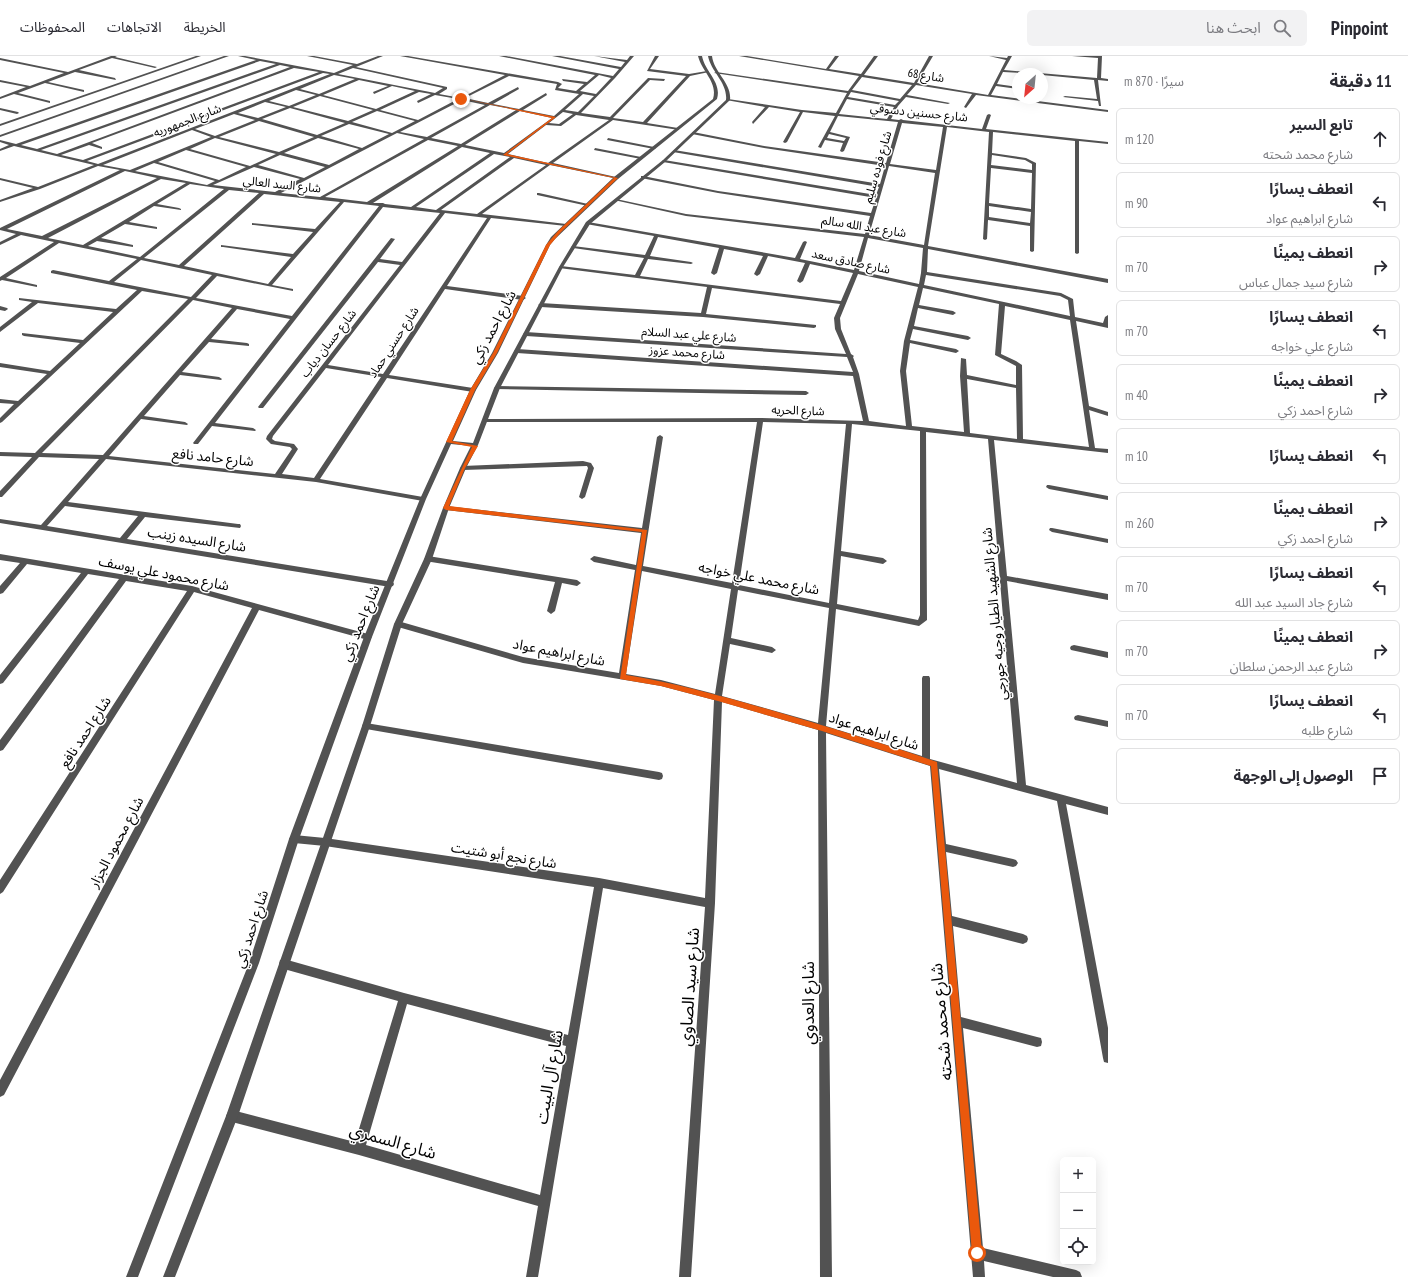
<!DOCTYPE html>
<html lang="ar">
<meta charset="utf-8">
<style>
:root{--surface:#fff;--page:#f2f2f3;--text:#2b2b33;--muted:#7c7c81;--line:#e1e1e2}
body{margin:0;font-family:"PT Sans Narrow","Noto Sans Arabic",sans-serif;background:var(--page);color:var(--text);direction:rtl}
.controls{position:absolute;right:12px;bottom:12px;display:grid;overflow:hidden;border-radius:6px;box-shadow:0 4px 16px #0002}
.controls button{width:36px;height:36px;display:grid;place-items:center;padding:0;border:0;border-bottom:1px solid var(--line);background:var(--surface);color:var(--text);font:20px sans-serif}
.compass{position:absolute;left:1012px;top:12px;width:36px;height:36px;border-radius:50%;background:var(--surface);box-shadow:0 4px 16px #0002;rotate:207deg}
.stop{position:absolute;width:12px;height:12px;margin:-9px;border:3px solid #ea580c;border-radius:50%;background:#fff}
.stop.end{background:#ea580c;border-color:#fff;box-shadow:0 1px 4px #0008}
.list{margin:0;padding:0;list-style:none}
h2{display:flex;justify-content:space-between;align-items:center;height:52px;margin:0;padding:0 16px;font-size:17px}
h2 small{font-size:13px;font-weight:400;color:var(--muted)}
.list li{display:grid;grid-template-columns:26px 1fr auto;gap:12px;align-items:center;box-sizing:border-box;height:56px;margin:0 8px 8px;padding:0 8px;border:1px solid var(--line);border-radius:6px}
.list b{display:block;font-size:15px;white-space:nowrap}
.list p{margin:0;font-size:13px;white-space:nowrap;color:var(--muted)}
.list em{font-size:13px;font-style:normal;color:var(--muted)}
.icon{flex:none;width:22px;height:22px;fill:none;stroke:currentColor;stroke-width:2;stroke-linecap:round;stroke-linejoin:round}
.map{position:relative;flex:none;width:1108px;height:1221px;overflow:hidden;direction:ltr}
header{display:flex;align-items:center;gap:24px;box-sizing:border-box;height:56px;padding:0 20px;background:var(--surface);border-bottom:1px solid var(--line)}
header strong{font-size:19px}
nav{display:flex;gap:22px;margin-inline-start:auto;font-size:14px}
.search{width:280px;height:36px;background:var(--page);display:flex;align-items:center;gap:10px;box-sizing:border-box;padding:0 14px;border-radius:6px;color:var(--muted);font-size:15px}
main{display:flex}
aside{flex:1;background:var(--surface)}
.map>svg:first-child{display:block}
.lines{fill:none;stroke-linecap:round;stroke-linejoin:round}
.minor{fill:#525252;fill-rule:evenodd}
.tertiary{fill:#525252;fill-rule:evenodd}
.route{fill:#ea580c}
.labels{text-anchor:middle;dominant-baseline:central;stroke-width:3;stroke-linejoin:round;paint-order:stroke}
.far-street-label{font-size:12px;fill:#000;stroke:#fff}
.street-label{font-size:14px;fill:#000;stroke:#fff}
.near-street-label{font-size:17px;fill:#000;stroke:#fff}
</style>
<header>
<strong>Pinpoint</strong>
<div class="search"><svg class="icon" aria-label="search" viewBox="0 0 24 24"><circle cx="10" cy="10" r="6"/><path d="M15 15l6 6"/></svg>ابحث هنا</div>
<nav><a>الخريطة</a><a>الاتجاهات</a><a>المحفوظات</a></nav>
</header>
<main>
<aside>
<h2>11 دقيقة<small>سيرًا · 870 m</small></h2>
<ul class="list">
<li><svg class="icon" aria-label="ahead" viewBox="0 0 24 24"><path d="M12 20V5M6 11l6-6 6 6"/></svg><div><b>تابع السير</b><p>شارع محمد شحته</p></div><em>120 m</em></li>
<li><svg class="icon" aria-label="left" viewBox="0 0 24 24"><path d="M17 20v-9H6M10 6l-5 5 5 5"/></svg><div><b>انعطف يسارًا</b><p>شارع ابراهيم عواد</p></div><em>90 m</em></li>
<li><svg class="icon" aria-label="right" viewBox="0 0 24 24"><path d="M7 20v-9h11M14 6l5 5-5 5"/></svg><div><b>انعطف يمينًا</b><p>شارع سيد جمال عباس</p></div><em>70 m</em></li>
<li><svg class="icon" aria-label="left" viewBox="0 0 24 24"><path d="M17 20v-9H6M10 6l-5 5 5 5"/></svg><div><b>انعطف يسارًا</b><p>شارع علي خواجه</p></div><em>70 m</em></li>
<li><svg class="icon" aria-label="right" viewBox="0 0 24 24"><path d="M7 20v-9h11M14 6l5 5-5 5"/></svg><div><b>انعطف يمينًا</b><p>شارع احمد زكي</p></div><em>40 m</em></li>
<li><svg class="icon" aria-label="left" viewBox="0 0 24 24"><path d="M17 20v-9H6M10 6l-5 5 5 5"/></svg><div><b>انعطف يسارًا</b></div><em>10 m</em></li>
<li><svg class="icon" aria-label="right" viewBox="0 0 24 24"><path d="M7 20v-9h11M14 6l5 5-5 5"/></svg><div><b>انعطف يمينًا</b><p>شارع احمد زكي</p></div><em>260 m</em></li>
<li><svg class="icon" aria-label="left" viewBox="0 0 24 24"><path d="M17 20v-9H6M10 6l-5 5 5 5"/></svg><div><b>انعطف يسارًا</b><p>شارع جاد السيد عبد الله</p></div><em>70 m</em></li>
<li><svg class="icon" aria-label="right" viewBox="0 0 24 24"><path d="M7 20v-9h11M14 6l5 5-5 5"/></svg><div><b>انعطف يمينًا</b><p>شارع عبد الرحمن سلطان</p></div><em>70 m</em></li>
<li><svg class="icon" aria-label="left" viewBox="0 0 24 24"><path d="M17 20v-9H6M10 6l-5 5 5 5"/></svg><div><b>انعطف يسارًا</b><p>شارع طلبه</p></div><em>70 m</em></li>
<li><svg class="icon" aria-label="arrive" viewBox="0 0 24 24"><path d="M6 21V4h12l-3 4 3 4H6"/></svg><div><b>الوصول إلى الوجهة</b></div></li>
</ul>
</aside>
<div class="map">
<svg width="1108" height="1221" viewBox="0 0 1108 1221">
<rect width="100%" height="100%" fill="#fff"/>
<g class="lines">
<path class="minor" d="M111,0H117L115,1L157,11L155,12L112,2L79,14L115,22L116,24L75,16L48,26L84,34V36L45,27L18,37L50,45V47L14,38L0,43V41L26,31L0,26V24L30,30L64,17L0,4V2L68,16Z
M196,0H201L0,70V68Z
M224,0H229L0,81V79Z
M238,0H245L334,17L353,9L307,0H314L357,8L378,0H383L356,11L447,31V33L439,38L461,42L505,19L400,0H408L558,26L562,28L558,32L576,35L584,28L563,25L562,23L587,26L595,19L499,0H506L613,20L619,13L552,0H560L621,11L625,6L594,0L627,4L630,0H634L615,22L581,57L610,61L648,22L665,23L664,25L650,24L613,62L643,66L686,20L647,15L655,0H659L650,13L689,18L707,15L709,16L690,20L647,67L678,72L679,74L613,64L553,107L616,121L618,122V123L550,109L482,158L566,168L568,169L566,170L491,162L447,230L523,240L526,242L523,244L445,233L389,319L473,332L476,334L473,336L387,322L320,423L423,441H425V445H423L316,426L106,403L68,446L238,468H240L241,470L240,472L145,461L127,483L393,526L394,528L393,530L390,531L0,467V463L41,469L99,403L39,401L2,441H0V435L32,401L0,400V396L35,397L188,243L142,235L2,366L0,367V362L14,348L0,347V343L18,345L47,318L0,311V307L50,315L80,287L24,280L22,279V277L83,284L113,256L38,247L0,276V271L32,246L19,244V242L116,253L137,234L51,217V215L53,214L109,225L137,203L59,187L6,222L37,229V231L2,224L0,225V221L54,186L21,179L0,189V186L16,178L0,174V172L120,114L98,110L40,133L0,146V144L33,132L0,124V122L38,131L94,109L14,90L0,95V93L9,89L0,86V84L16,88L256,4ZM260,5L276,8L37,93L21,89ZM280,9L290,11L57,98L41,94ZM294,12L319,16L83,104L61,99L89,89L102,93V91L92,87ZM353,12L443,32L435,37L338,18ZM323,17L330,18L98,108L87,105ZM334,19L355,23L319,38L300,33ZM599,19L611,22L596,38L580,35ZM509,20L557,28L555,34L579,38L554,60L523,54L547,39L546,37L519,53L493,48L519,33L518,31L488,47L465,42ZM359,24L388,30L373,36L374,38L392,30L415,35L376,53L323,39ZM296,34L316,39L289,50L269,45ZM419,36L431,38L417,45L418,47L435,39L458,43L418,64L380,54ZM583,38L594,40L578,56L565,54ZM320,40L373,54L348,65L293,51ZM462,44L485,49L427,81L400,76ZM265,46L286,51L258,62L238,57ZM490,49L516,54L461,88L431,82ZM290,52L345,67L317,79L262,63ZM377,55L415,65L392,77L352,66ZM520,55L552,62L504,97L465,89ZM563,56L573,58L559,68L549,67ZM234,58L255,64L215,80L195,73ZM576,59L609,64L548,107L508,98L546,69L561,70ZM259,65L314,81L279,96L219,81ZM349,68L389,78L362,92L321,80ZM192,74L211,81L130,114L103,109ZM397,77L424,83L320,141L281,137ZM215,82L276,98L250,110L190,93ZM318,82L359,93L329,109L284,97ZM428,84L458,90L367,146L325,141ZM462,91L490,97L411,151L385,148L383,147H373ZM186,94L246,111L219,124L158,106ZM494,98L510,101L436,154L416,151ZM280,99L325,111L304,122L258,109ZM514,102L546,109L477,158L441,154ZM154,107L215,125L207,129L135,115ZM254,111L300,123L275,136L213,129ZM125,115L157,122L42,180L7,173ZM161,123L186,127L83,189L48,182ZM190,128L224,133L140,201L88,190L97,185L133,191V189L101,182L125,168L157,173V171L129,166L154,150L181,154V153L179,152L157,148ZM229,134L259,137L179,209L144,202ZM264,138L340,146L315,173L252,167V169H254L313,176L293,198L221,189V191H223L291,201L268,228L184,210ZM344,146L379,150L292,260L196,242L217,220L293,235V233L272,229ZM383,151L440,157L402,206L380,203L395,183L391,182L258,351L259,352H263L378,206L400,209L267,380L266,383L271,388L290,391L292,393L275,418L109,400L141,363L187,369L188,368L185,366L144,360L180,319L221,324L222,323L219,321L182,316L209,286L249,290V288L247,287L211,283L237,253L290,263L193,387L194,388H198L212,370L255,375L256,374L253,372L215,367ZM445,157L487,162L383,318L328,309ZM141,204L212,219L191,241L114,226ZM193,244L232,252L103,399L42,397ZM326,312L381,321L314,422L282,418L298,393L294,388L275,385L272,383L273,380ZM65,450L138,460L120,482L47,470Z
M739,0H747L826,13L835,0H839L829,13L861,18L874,0H878L864,19L914,27L929,0H933L917,27L988,39L1006,4L989,0L1007,2L1008,0H1012L1004,14L1097,22L1098,2L1072,0H1102L1101,22L1108,23V25L1098,24L1101,50H1099L1098,45L1063,41L1065,40L1097,43L1094,24L1042,19V18L1003,16L997,28L1018,31V33L996,30L991,39L1108,54V56L976,39L966,52L964,51L972,38L916,29L907,39L950,47L948,48L906,41L898,50L891,63L899,64L901,63L903,64L982,73L987,59L989,58L991,59L986,73L1108,86V88L1079,85V197L1077,198L1075,197V85L993,76L992,97L1026,102L1036,107L1034,195L1032,196L1030,195V170L988,164L987,183L985,184L983,183L989,76L947,71L928,190L1108,223V227L928,193L927,216L1061,237L1073,243L1075,261L1103,267L1105,261L1108,259V272L1076,265L1089,350L1108,356V360L1089,354L1095,392L1108,393V397L994,384L1007,520L1108,538V544L1007,525L1026,729L1108,751V759L1066,748L1108,972V1007L1104,1006L1103,1002L1057,745L939,713L946,788L1013,803L1016,804L1018,807L1016,810L1013,811L946,796L952,860L1023,878L1027,880L1028,883L1027,886L1023,888L953,870L961,961L1037,981L1041,982L1042,986L1041,990L1037,991L963,972L983,1192L1076,1214L1080,1216L1082,1221H1053L984,1205L985,1221H973L930,710L826,677L832,1221H820L818,674L722,646L715,847L691,1221H679L705,851L603,832L538,1221H526L538,1150L359,1099L232,1066L228,1064L226,1060L228,1056L232,1054L355,1086L398,945L284,913L280,912L279,908L280,904L284,903L404,937L568,979L594,831L325,790L294,787L291,786L289,783L291,780L294,779L325,782L599,822L705,842L714,644L661,630L523,607L398,571L394,568L398,565L523,601L619,617L635,514L594,506L590,503L594,500L636,509L641,477L446,454L443,452L446,450L642,472L657,381L660,379L663,381L643,510L732,527L757,366H485L483,365V363L760,362L863,365L853,320L517,297L514,295L517,293L853,316L847,301L526,280L523,278L526,276L846,298L835,273L834,262L840,248L712,232L706,258L816,269V271L814,272L703,261L541,251L538,249L541,247L701,257L707,231L559,212V211L561,210L635,219L644,202L573,192L571,191L573,190L645,199L654,180L586,168V166H588L795,202L803,186L805,185L807,186L800,203L854,214L864,181L686,160L614,144L616,143L686,158L865,178L870,160L718,137L641,122V120H643L718,135L871,157L876,142L663,106L662,105L664,104L876,139L879,131L673,96L674,94L880,128L885,110L764,92L692,78L693,76L764,90L886,107L898,66L838,60L830,76L850,81L844,95L842,96L840,95L843,87L825,84L821,92L818,91L835,60L803,56L787,86L785,87L783,86L800,56L769,51L753,68L752,66L765,51L726,44L728,43L802,54L836,57L847,37L714,17L716,16L848,35L859,20ZM862,21L912,29L900,43L852,34ZM851,36L899,45L895,49L848,41ZM847,43L894,51L887,63L839,58ZM902,67L943,71L936,114L890,108ZM829,78L846,82L844,85L827,82ZM992,99L1025,104L1032,108V114L991,109ZM889,110L935,117L924,189L869,179ZM991,112L1032,117L1031,153L989,147ZM989,150L1031,156L1030,167L989,161ZM658,181L719,192L711,217L714,219L717,217L724,193L763,200L754,218L757,220L760,218L768,200L805,207L797,225L800,227L803,225L810,208L853,217L841,245L640,220L648,203L691,208L693,207L691,206L650,200ZM868,182L923,192L921,217L919,228L859,215ZM858,218L918,231L904,285L900,315L906,370L869,365L859,318L853,301L854,300L851,298L841,273L840,262ZM926,219L1060,240L1068,244L1070,260L924,229ZM923,232L999,248L995,299L1016,310V329L967,319L966,303L961,302L960,320L964,376L912,370L906,315L910,287L956,297L959,295L956,293L910,284L913,273L968,284L971,282L968,280L914,270L918,252L953,259L956,257L953,255L919,249ZM1005,250L1070,264L1089,391L1023,383L1022,309L1016,305L1001,298ZM967,323L1016,332L1017,383L970,377ZM763,366L846,368L829,547L739,529ZM852,368L920,375V559L918,564L837,548L841,500L883,508L887,505L883,502L841,495ZM926,376L988,383L1017,727L930,703V622L929,620H923L922,622V700L826,670L836,553L919,570L927,564ZM642,515L731,533L715,638L661,624L626,618ZM738,534L829,552L818,667L722,640L730,588L772,597L776,594L772,591L731,582ZM407,948L566,990L540,1139L366,1089Z
M0,52L18,56L19,57L17,58L0,54Z
M608,82L654,91L656,92L654,93L607,84Z
M595,92L641,101L643,102L641,103L594,94Z
M539,137L588,148L590,149L588,150L537,139V137Z
M0,250L7,252L8,253L5,255L0,254Z
M497,330L806,335L809,337L806,339L495,333L494,332Z
M583,405L591,407L594,412L585,441L582,443L579,441L588,412L587,410L463,414L460,412L463,410Z
M1047,429H1049L1108,440V444L1049,433L1046,431Z
M1050,472H1052L1108,483V487L1052,476L1049,474Z
M0,498L192,530L368,578L372,581L368,584L259,554L4,1039L0,1041V1024L252,552L194,536L3,836L0,838V824L187,535L126,525L3,694L0,695V684L119,523L88,518L3,627L0,628V619L81,517L27,508L3,537L0,538V530L20,507L0,504Z
M428,500L577,524L581,527L577,530L562,527L555,555L551,558L547,555L555,526L425,505L424,503Z
M1074,589L1108,596V602L1071,594L1070,592L1071,590Z
M1078,659L1108,665V671L1075,664L1074,662L1075,660Z
M366,667L659,716L662,717L663,720L662,723L659,724L366,673L363,672L362,670L363,668Z"/>
<path class="tertiary" d="M698,0H702C705,16 722,26 717,43L618,123L555,183L550,189L498,297L476,334L453,385L473,387L494,332L559,211L586,166L663,104L726,44C728,27 711,16 708,0H712C714,17 732,27 730,44L665,106L590,168L563,211L500,332L478,389L466,412L449,452L432,503L402,568L370,670L238,1060L175,1221H163L226,1060L362,670L394,568L424,503L443,452L460,412L471,390L451,388L426,443L372,581L299,783L259,907L138,1221H126L249,907L289,783L364,581L420,443L470,334L492,297L546,189L551,181L614,121L713,43C718,26 702,16 698,0Z"/>
</g>
<path class="route" d="M460,42L556,61L507,98L618,122L561,176L550,189L497,297L475,334L452,385L478,390L465,412L449,450L647,474L626,619C676,627 725,641 774,655C828,671 883,687 937,706L982,1197L980,1200L977,1202L973,1200L972,1197L931,710L822,675L718,645L661,630L620,623L642,476L446,454L443,452L472,391L446,386L470,334L493,297L546,189L558,175L614,122L503,99L552,62Z"/>
<g class="labels">
<g class="far-street-label">
<text transform="translate(926 19) rotate(9)">شارع 68</text>
<text transform="translate(919 56) rotate(6)">شارع حسنين دسوقي</text>
<text transform="translate(187 64) rotate(-21)">شارع الجمهوريه</text>
<text transform="translate(877 111) rotate(-74)">شارع فوده سليم</text>
<text transform="translate(282 128) rotate(6)">شارع السد العالي</text>
<text transform="translate(864 170) rotate(9)">شارع عبد الله سالم</text>
<text transform="translate(851 205) rotate(12)">شارع صادق سعد</text>
<text transform="translate(689 278) rotate(4)">شارع علي عبد السلام</text>
<text transform="translate(393 286) rotate(-57)">شارع حسني حماد</text>
<text transform="translate(328 287) rotate(-52)">شارع حسان دياب</text>
<text transform="translate(687 296) rotate(4)">شارع محمد عزوز</text>
<text transform="translate(798 354) rotate(2)">شارع الحريه</text>
</g>
<g class="street-label">
<text transform="translate(493 271) rotate(-62)">شارع احمد زكي</text>
<text transform="translate(213 401) rotate(6)">شارع حامد نافع</text>
<text transform="translate(197 483) rotate(9)">شارع السيده زينب</text>
<text transform="translate(164 517) rotate(11)">شارع محمود علي يوسف</text>
<text transform="translate(759 522) rotate(11)">شارع محمد علي خواجه</text>
<text transform="translate(994 558) rotate(-95)">شارع الشهيد الطيار وجيه جورجي</text>
<text transform="translate(360 567) rotate(-68)">شارع احمد زكي</text>
<text transform="translate(559 596) rotate(11)">شارع ابراهيم عواد</text>
<text transform="translate(874 675) rotate(18)">شارع ابراهيم عواد</text>
<text transform="translate(85 676) rotate(-57)">شارع احمد نافع</text>
<text transform="translate(116 786) rotate(-62)">شارع محمود الجزار</text>
<text transform="translate(504 799) rotate(9)">شارع نجع أبو شتيت</text>
<text transform="translate(251 873) rotate(-72)">شارع احمد زكي</text>
</g>
<g class="near-street-label">
<text transform="translate(689 931) rotate(-86)">شارع سيد الصاوي</text>
<text transform="translate(808 947) rotate(-90)">شارع العدوي</text>
<text transform="translate(941 966) rotate(-95)">شارع محمد شحته</text>
<text transform="translate(549 1021) rotate(-80)">شارع آل البيت</text>
<text transform="translate(393 1085) rotate(16)">شارع السمري</text>
</g>
</g>
</svg>
<div class="controls">
<button>+</button>
<button>−</button>
<button><svg class="icon" aria-label="locate" viewBox="0 0 24 24"><circle cx="12" cy="12" r="6"/><path d="M12 2v4M12 18v4M2 12h4M18 12h4"/></svg></button>
</div>
<svg class="compass" viewBox="-18 -18 36 36"><path d="M0-13l5 13h-10z" fill="#e53935"/><path d="M0 13l5-13h-10z" fill="#7c7c81"/></svg>
<div class="stop" style="left:977px;top:1197px"></div>
<div class="stop end" style="left:461px;top:43px"></div>
</div>
</main>
